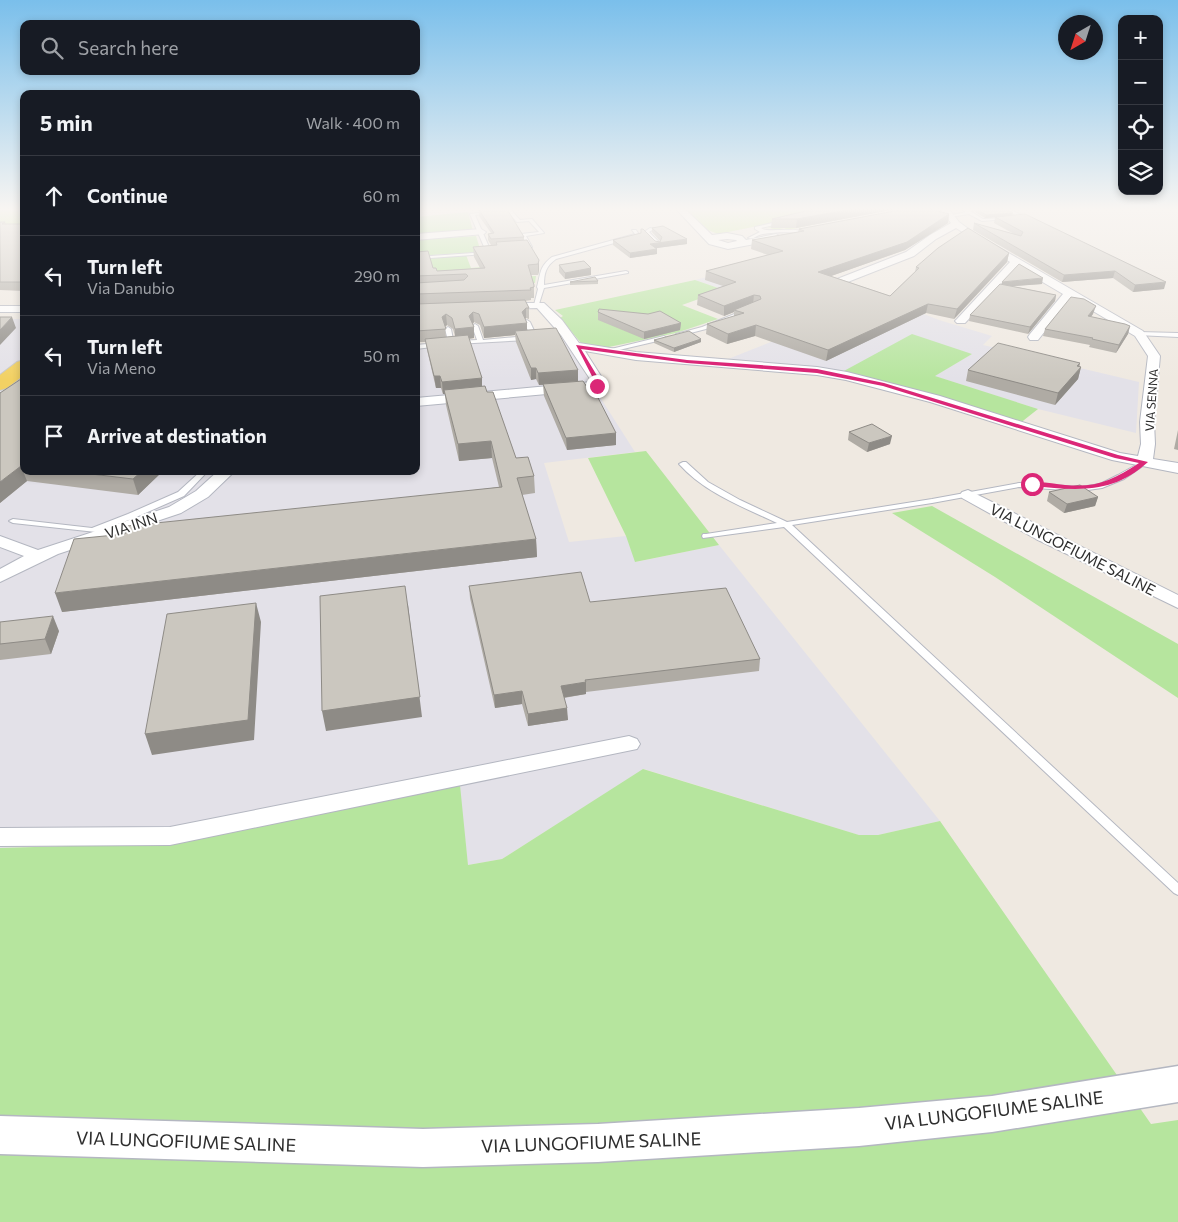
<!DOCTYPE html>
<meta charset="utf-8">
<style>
:root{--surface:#171b24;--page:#20242c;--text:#f1f3f6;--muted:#9ea1a6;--line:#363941}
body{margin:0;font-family:Commissioner,sans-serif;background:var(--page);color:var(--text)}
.controls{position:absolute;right:15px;top:15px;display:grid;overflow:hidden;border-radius:10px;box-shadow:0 2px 8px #0003}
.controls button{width:45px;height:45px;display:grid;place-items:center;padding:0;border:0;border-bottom:1px solid var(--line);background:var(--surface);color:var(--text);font:25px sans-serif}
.compass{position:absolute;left:1058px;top:15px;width:45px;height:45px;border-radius:50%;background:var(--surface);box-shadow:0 2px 8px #0003;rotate:219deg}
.stop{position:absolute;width:15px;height:15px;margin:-11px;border:4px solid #db2777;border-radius:50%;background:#fff}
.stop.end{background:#db2777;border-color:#fff;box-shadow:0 1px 5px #0008}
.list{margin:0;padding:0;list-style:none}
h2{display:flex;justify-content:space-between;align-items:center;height:65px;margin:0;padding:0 20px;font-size:21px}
h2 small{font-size:16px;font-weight:400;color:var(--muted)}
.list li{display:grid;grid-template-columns:32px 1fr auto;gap:15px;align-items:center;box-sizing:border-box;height:80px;padding:0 20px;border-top:1px solid var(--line)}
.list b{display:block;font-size:19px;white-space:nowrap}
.list p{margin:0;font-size:16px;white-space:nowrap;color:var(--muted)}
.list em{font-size:16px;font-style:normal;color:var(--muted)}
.icon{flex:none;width:28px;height:28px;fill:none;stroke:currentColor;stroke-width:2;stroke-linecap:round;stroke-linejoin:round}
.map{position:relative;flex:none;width:1178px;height:1222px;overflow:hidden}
.search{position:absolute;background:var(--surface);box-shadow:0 2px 8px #0003;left:20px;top:20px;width:400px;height:55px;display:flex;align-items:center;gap:12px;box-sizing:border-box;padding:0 18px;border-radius:10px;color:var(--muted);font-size:19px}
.panel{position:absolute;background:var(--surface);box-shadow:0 2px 8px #0003;left:20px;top:90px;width:400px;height:385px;border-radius:10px}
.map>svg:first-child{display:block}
.industrial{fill:#e3e1e8}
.green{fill:#b6e59e}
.pitch{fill:#c9ec9a}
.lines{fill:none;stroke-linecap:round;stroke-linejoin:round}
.service-casing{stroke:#b4b7c1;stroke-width:2}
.minor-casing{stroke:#b4b7c1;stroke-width:2}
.tertiary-casing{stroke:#b4b7c1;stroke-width:3}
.primary-casing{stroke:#c9c9c9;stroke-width:2}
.service{fill:#fff;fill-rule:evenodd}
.minor{fill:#fff;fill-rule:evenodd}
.tertiary{fill:#fff;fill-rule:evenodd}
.primary{fill:#f2d163;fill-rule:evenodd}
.wall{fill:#afaba4;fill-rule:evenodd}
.shaded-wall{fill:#8e8b86}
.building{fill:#cbc7bf;stroke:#8e8b86}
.route{fill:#db2777}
.labels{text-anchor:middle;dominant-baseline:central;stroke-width:4;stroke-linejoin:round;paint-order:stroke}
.far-street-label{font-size:12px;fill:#2e2e2e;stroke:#fff}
.street-label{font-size:15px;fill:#2e2e2e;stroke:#fff}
.near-street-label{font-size:18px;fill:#2e2e2e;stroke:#fff}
</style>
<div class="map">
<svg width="1178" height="1222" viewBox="0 0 1178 1222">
<rect width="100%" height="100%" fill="#efe9e1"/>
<path class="industrial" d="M776,260L850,285L939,320L992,336L983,345L1139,382L1136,433L1038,409L934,376L972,354L842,372L723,361L786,336L766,305L695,280Z
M0,319H24V471H416V348L561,336L635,452L544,463L569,542L626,536L636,562L719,545L940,821L878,835H859L644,769L502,859L468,865L459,785L174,843L0,848Z"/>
<path class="green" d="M468,212L473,231L416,235V217Z
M476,236L481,252L416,256V240Z
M466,255L471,268L482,267L485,278L536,276L535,283L483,287L416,271L430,258Z
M695,280L724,290L682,305L718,319L676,333L604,348L581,343L560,318L563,316L555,310Z
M912,334L972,354L935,376L1038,409L1019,424L842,372Z
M646,451L719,545L635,562L626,536L588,458Z
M932,506L1178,644V698L995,577L892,513Z
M643,769L859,835H878L940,821L1151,1124L1178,1120V1222H0V848L174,843L460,785L468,865L502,859Z"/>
<path class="pitch" d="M0,209H24V229H0Z
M686,209H885L788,230L784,228L775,230L763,225L718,234L708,230Z"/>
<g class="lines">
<g class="service-casing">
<path id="service" d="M508,209L511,210L520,220L532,219L544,233L526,236L532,247L496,250L485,249L470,214ZM507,211L517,222L529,221L539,232L521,234L527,245L496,248L489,247L475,215Z
M964,209H983L970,211L983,219L1005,218L1007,219L982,221L969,214L950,217L948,216L966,212L963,210Z
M1004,209H1009L1025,217L1016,219V217H1019Z
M781,221L783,223L761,228C767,233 793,227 805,232L803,233C789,232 775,232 763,234C756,235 754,240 748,238L760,232L755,229V227Z
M650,228L654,229L649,232L660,243V245H656L644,232Z
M632,230H636L640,236L556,259C546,266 544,273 544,285L626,271L628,272V273L544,288L539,304L534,305L538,289L537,287C541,273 539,267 552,257L635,234Z
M488,252V253L486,254L416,259V257Z
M742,311L747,312L706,329L679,336L676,334L702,327Z
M527,320L530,322L537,337L536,338L531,337L524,322Z
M475,324L478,326L483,340L528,336L531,338L528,340L456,344L455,343L458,341L477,340L472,326Z
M448,327L451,329L454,345L449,344L445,329Z
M1139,332L1178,333V337L1137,335L1136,334Z
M664,336L667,338L666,339L606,353L603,351Z
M438,343L441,345L440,346L416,349V345Z
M1145,460L1149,462L1147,463L1124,479L1102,488L1081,491L1019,487L932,503L792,525L1178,883V895L1174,893L784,527L703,538L702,536L703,534H706L777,523C743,507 705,493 679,464L683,462H686L708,482L740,500L787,522L932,499L1019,483L1081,487L1100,484L1118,475Z
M201,471H208L184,496L134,518L96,532L13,523L9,521L13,519L92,528L128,514L178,492Z"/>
</g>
<g class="minor-casing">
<path id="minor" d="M676,209H685L712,235L727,233L742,236L746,240L776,234L781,237L776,240L728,249L709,244ZM727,239L736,240L737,241L728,243L718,240Z
M940,209H949L959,222L974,233L1143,331L1160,356L1154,422L1155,444L1153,459L1178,463V473L1112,460L930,402L846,380L817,375L636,360L585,351L606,384L602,389L416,406V398L592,382L561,335L537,308L502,309L496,306L502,303H544L562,320L579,343L636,352L817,367L847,372L940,396L1120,453L1138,456L1141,444L1140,422L1148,356L1135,336L1071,298L1038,340H1030L1028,337L1030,334L1063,294L1017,267L965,323H957L955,321L957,319L1010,262L956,228L936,239L914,256L840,285H832L831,283L832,281L906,252L930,235L951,223Z
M481,229L486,232L484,234L416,240V234Z
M0,306H24V312H0Z
M218,471H235L208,497L181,513L58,554L0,582V569L24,556L0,547V536L38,550L169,507L196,491Z
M968,490L1178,595V608L1036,539L962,498L960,495L962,492Z
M629,736L637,739L640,744L637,749L170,845L0,846V828L170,827Z"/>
</g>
<g class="tertiary-casing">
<path id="tertiary" d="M1178,1066V1102L992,1132L859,1146L598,1162L423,1167L0,1154V1116L423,1129L598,1124L859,1108L992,1096Z"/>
</g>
<g class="primary-casing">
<path id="primary" d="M24,360V375L7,388L0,390V375L17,362Z"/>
</g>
<use href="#service" class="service"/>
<use href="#minor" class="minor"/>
<use href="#tertiary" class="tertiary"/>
<use href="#primary" class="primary"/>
</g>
<path class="wall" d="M812,209H896L796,228H771L772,219L812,210Z
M976,209L1012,215L1164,289L1133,292L1113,278L1062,282L973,230L974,223L1014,234L994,223L995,217L985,218L975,212Z
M479,210L524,237V240L539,260V270L538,275H531L534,285V298H531V300L525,301L529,308V319L526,318L525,319L527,330L578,370V381L587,387L616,433V445L567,450L544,396L543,385H539L536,379L531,380L516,342L515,335L484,338L480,325L474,322L473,324L474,327V338L469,339L482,378V386L487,392L516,458L534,476L535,493L522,495L536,539L537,557L62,612L125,534L499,487L492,458L459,461L446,405L445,394H443L441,388H436L427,350L426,342H416V252L433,268L437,271L480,268L474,257L473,247L497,245H491L488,240V234L491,233L479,216ZM447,325L453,329L455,336L446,337L445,327Z
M949,214L948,223L905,250L831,276L890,296L915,272L916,267L1009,253L1007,262L954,319L926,313L826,361L755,336L727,344L706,334L707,324L734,317V312L724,316L697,305L698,295L723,286L705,280L706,271L768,255L751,249L752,240L798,232L799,229Z
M0,222H5L6,224H24V291L0,290Z
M652,228L687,244L656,248L657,249V254L630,258L613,245V240L641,233L655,241L660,242V241L652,232Z
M559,265L591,268V275L565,279L559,272Z
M598,281V284L570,285V282Z
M1002,284H1042L1012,286L1056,295L1055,301L1028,334L969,321L970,315Z
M598,312L648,314L681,323L680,330L644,339L598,320Z
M1093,314L1091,317L1130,326L1128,334L1116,353L1089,347L1090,345L1043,336L1045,329Z
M701,339V342L674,352L654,343V340Z
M1080,363L1079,367H1081L1078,379L1055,405L966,381L968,370Z
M24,377V471H163L138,495L27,481L0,503Z
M1178,430V450L1174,449Z
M849,432L890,444L867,452L848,440Z
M1049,492L1098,497L1095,506L1064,513L1047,501Z
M469,586L590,602L760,659L759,671L586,692V694L564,698L568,720L528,726L522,704L495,708L470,598Z
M0,622L59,631L51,654L0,660Z"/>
<path class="shaded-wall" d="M852,209H896L796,228L797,219Z
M1013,213L1012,216L985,218L986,215Z
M949,214L948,223L905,250L817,281L818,272Z
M687,239V244L650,249V244Z
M657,249V254L630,258V253Z
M1009,253L1007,262L954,319L957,309Z
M539,260V270L538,275V264Z
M591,268V275L565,279V273Z
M1115,271L1113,278L1062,282L1064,275Z
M1043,278L1042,284L1001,287L1002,282Z
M1166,282L1164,289L1133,292L1135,285Z
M754,295L753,304L734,310V312L724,316V306Z
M1056,295L1055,301L1028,334L1030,327Z
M928,304L926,313L826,361L828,350Z
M1096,306L1093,314L1085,324L1088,316Z
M526,308V318L522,323V312Z
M473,312L474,322L470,327L469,316Z
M446,314L447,325L443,328L442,317Z
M12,317L16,328L0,345V330Z
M527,323V334L515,331V335L484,338V327Z
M681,323L680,330L644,339V332Z
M756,325L755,336L727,344L728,334Z
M1130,326L1128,334L1116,353L1119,345Z
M474,327V338L455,340V329Z
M701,339V342L674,352V348Z
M1080,363L1078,371L1081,367L1078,379L1055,405L1058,393Z
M531,368H536V379L531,380Z
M578,370V381L539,385L538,373Z
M434,376H440L441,388H436Z
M482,378V390H444L445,394H443L442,382Z
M616,433V445L567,450L566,438Z
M892,436L890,444L867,452L869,443Z
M491,441L492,458L459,461L458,444Z
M21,466L27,481L0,503V482Z
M142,471H163L138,495L133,479Z
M337,471H362L337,474Z
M1098,497L1095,506L1064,513L1067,504Z
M536,539L537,557L62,612L55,593Z
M256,603L261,622L254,740L152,755L145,734Z
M408,605L422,717L326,731L322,711Z
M53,616L59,631L51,654L45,639Z
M586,682V694L561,698V686Z
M522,691V704L495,708L494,695Z
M567,708L568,720L528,726V714Z"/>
<path class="building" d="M490,209H507L524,237L491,239L488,234L494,233L479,210Z
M814,209H852L797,219H772Z
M905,209H930L949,214L907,242L818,272L890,296L919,268L916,267L938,248L968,228L1009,253L957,309L928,304L828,350L756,325L728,334L707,324L744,313L734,310L761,299L760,296L754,295L724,306L698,295L736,282L706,271L783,251L752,240L804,231L799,229Z
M976,209H1007L1013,213L986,215Z
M1025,214L1166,282L1135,285L1115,271L1064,275L974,223L1021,236L1023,232L995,217Z
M0,222H5L2,224H24V282H0Z
M663,226L687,239L650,244L657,249L630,253L613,240L641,233V229H643L655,241L660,242L662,237L652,228Z
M527,240L539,260L538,264L528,265L534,285V287L530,288L531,290L416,294V283L464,280L468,276L466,274L416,276V252L428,251L433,268H436L437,271L485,268L473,247L497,245L496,242Z
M584,261L591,268L565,273L559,265Z
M1019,264L1043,278L1002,282Z
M595,277L598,281L570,282Z
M1000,284L1056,295L1030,327L970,315Z
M1071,297L1084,299L1096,306L1088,316L1125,324L1130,326L1119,345L1092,339L1093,338L1045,329Z
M525,300L529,308H526L522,312L527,323L484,327L479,314L473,312L469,316L474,327L455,329L452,318L446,314L442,317L446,329L416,331V304Z
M599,309L648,314L660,311L681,323L644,332L598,312Z
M0,317H12L0,330Z
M556,328L578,370L538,373L536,368H531L515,331Z
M689,331L701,339L674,348L654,340Z
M468,335L482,378L442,382L440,376H434L425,339Z
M998,343L1080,363L1077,366L1081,367L1058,393L968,370Z
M24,377V466H21L0,482V393Z
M583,381L587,387L592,386L616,433L566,438L543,384Z
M485,386L487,392H493L516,458L528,457L534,476L517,478L536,539L55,593L74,539L125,534L127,526L502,487L491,441L458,444L444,390Z
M872,424L892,436L869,443L849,432Z
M66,471H142L133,479Z
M1080,485L1098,497L1067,504L1049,492Z
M581,572L590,602L726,588L760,659L585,680L586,682L561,686L567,708L528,714L522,691L494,695L469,586Z
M405,586L420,697L322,711L320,596Z
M256,603L248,720L145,734L167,614Z
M53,616L45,639L0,644V622Z"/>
<linearGradient id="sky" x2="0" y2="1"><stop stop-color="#7abfeb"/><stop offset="0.55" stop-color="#f8f5f2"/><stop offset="1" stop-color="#f8f5f2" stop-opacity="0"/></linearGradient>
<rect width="1178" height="380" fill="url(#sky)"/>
<path class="route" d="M576,345L687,360L817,369L884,383L1118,455L1148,462C1112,495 1076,490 1032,486L1028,484L1029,483C1041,481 1054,484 1065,485C1097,488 1113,480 1139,463L1115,458L883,386L817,373L687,363L581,349L602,384L597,388L594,386L596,384Z"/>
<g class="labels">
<g class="far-street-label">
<text transform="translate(1151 400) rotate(-86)">VIA SENNA</text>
</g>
<g class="street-label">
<text transform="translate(131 525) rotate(-18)">VIA INN</text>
<text transform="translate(1073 549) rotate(27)">VIA LUNGOFIUME SALINE</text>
</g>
<g class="near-street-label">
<text transform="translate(994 1110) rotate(-7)">VIA LUNGOFIUME SALINE</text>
<text transform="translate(186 1141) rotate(2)">VIA LUNGOFIUME SALINE</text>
<text transform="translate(591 1142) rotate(-2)">VIA LUNGOFIUME SALINE</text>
</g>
</g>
</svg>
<div class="controls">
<button>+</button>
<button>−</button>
<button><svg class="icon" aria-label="locate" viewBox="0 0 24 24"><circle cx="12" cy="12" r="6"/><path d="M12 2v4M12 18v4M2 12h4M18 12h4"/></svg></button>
<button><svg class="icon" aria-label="layers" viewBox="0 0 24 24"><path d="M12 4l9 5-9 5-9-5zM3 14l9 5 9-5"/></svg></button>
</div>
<svg class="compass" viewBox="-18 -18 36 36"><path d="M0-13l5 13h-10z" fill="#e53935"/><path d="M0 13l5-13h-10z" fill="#9ea1a6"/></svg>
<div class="stop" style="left:1032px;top:484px"></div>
<div class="stop end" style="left:597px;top:386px"></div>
<div class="search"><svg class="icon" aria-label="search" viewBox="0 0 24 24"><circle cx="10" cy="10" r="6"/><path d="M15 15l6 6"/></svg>Search here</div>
<section class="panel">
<h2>5 min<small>Walk · 400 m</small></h2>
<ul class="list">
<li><svg class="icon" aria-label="ahead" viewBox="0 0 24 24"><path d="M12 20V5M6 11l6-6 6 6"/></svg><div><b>Continue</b></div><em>60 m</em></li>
<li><svg class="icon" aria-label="left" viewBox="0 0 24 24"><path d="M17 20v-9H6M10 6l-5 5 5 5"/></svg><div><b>Turn left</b><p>Via Danubio</p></div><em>290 m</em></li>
<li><svg class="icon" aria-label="left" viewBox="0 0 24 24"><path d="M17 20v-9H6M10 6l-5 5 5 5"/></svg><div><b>Turn left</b><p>Via Meno</p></div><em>50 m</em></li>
<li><svg class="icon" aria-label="arrive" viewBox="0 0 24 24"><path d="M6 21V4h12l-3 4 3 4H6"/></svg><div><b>Arrive at destination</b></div></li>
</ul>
</section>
</div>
